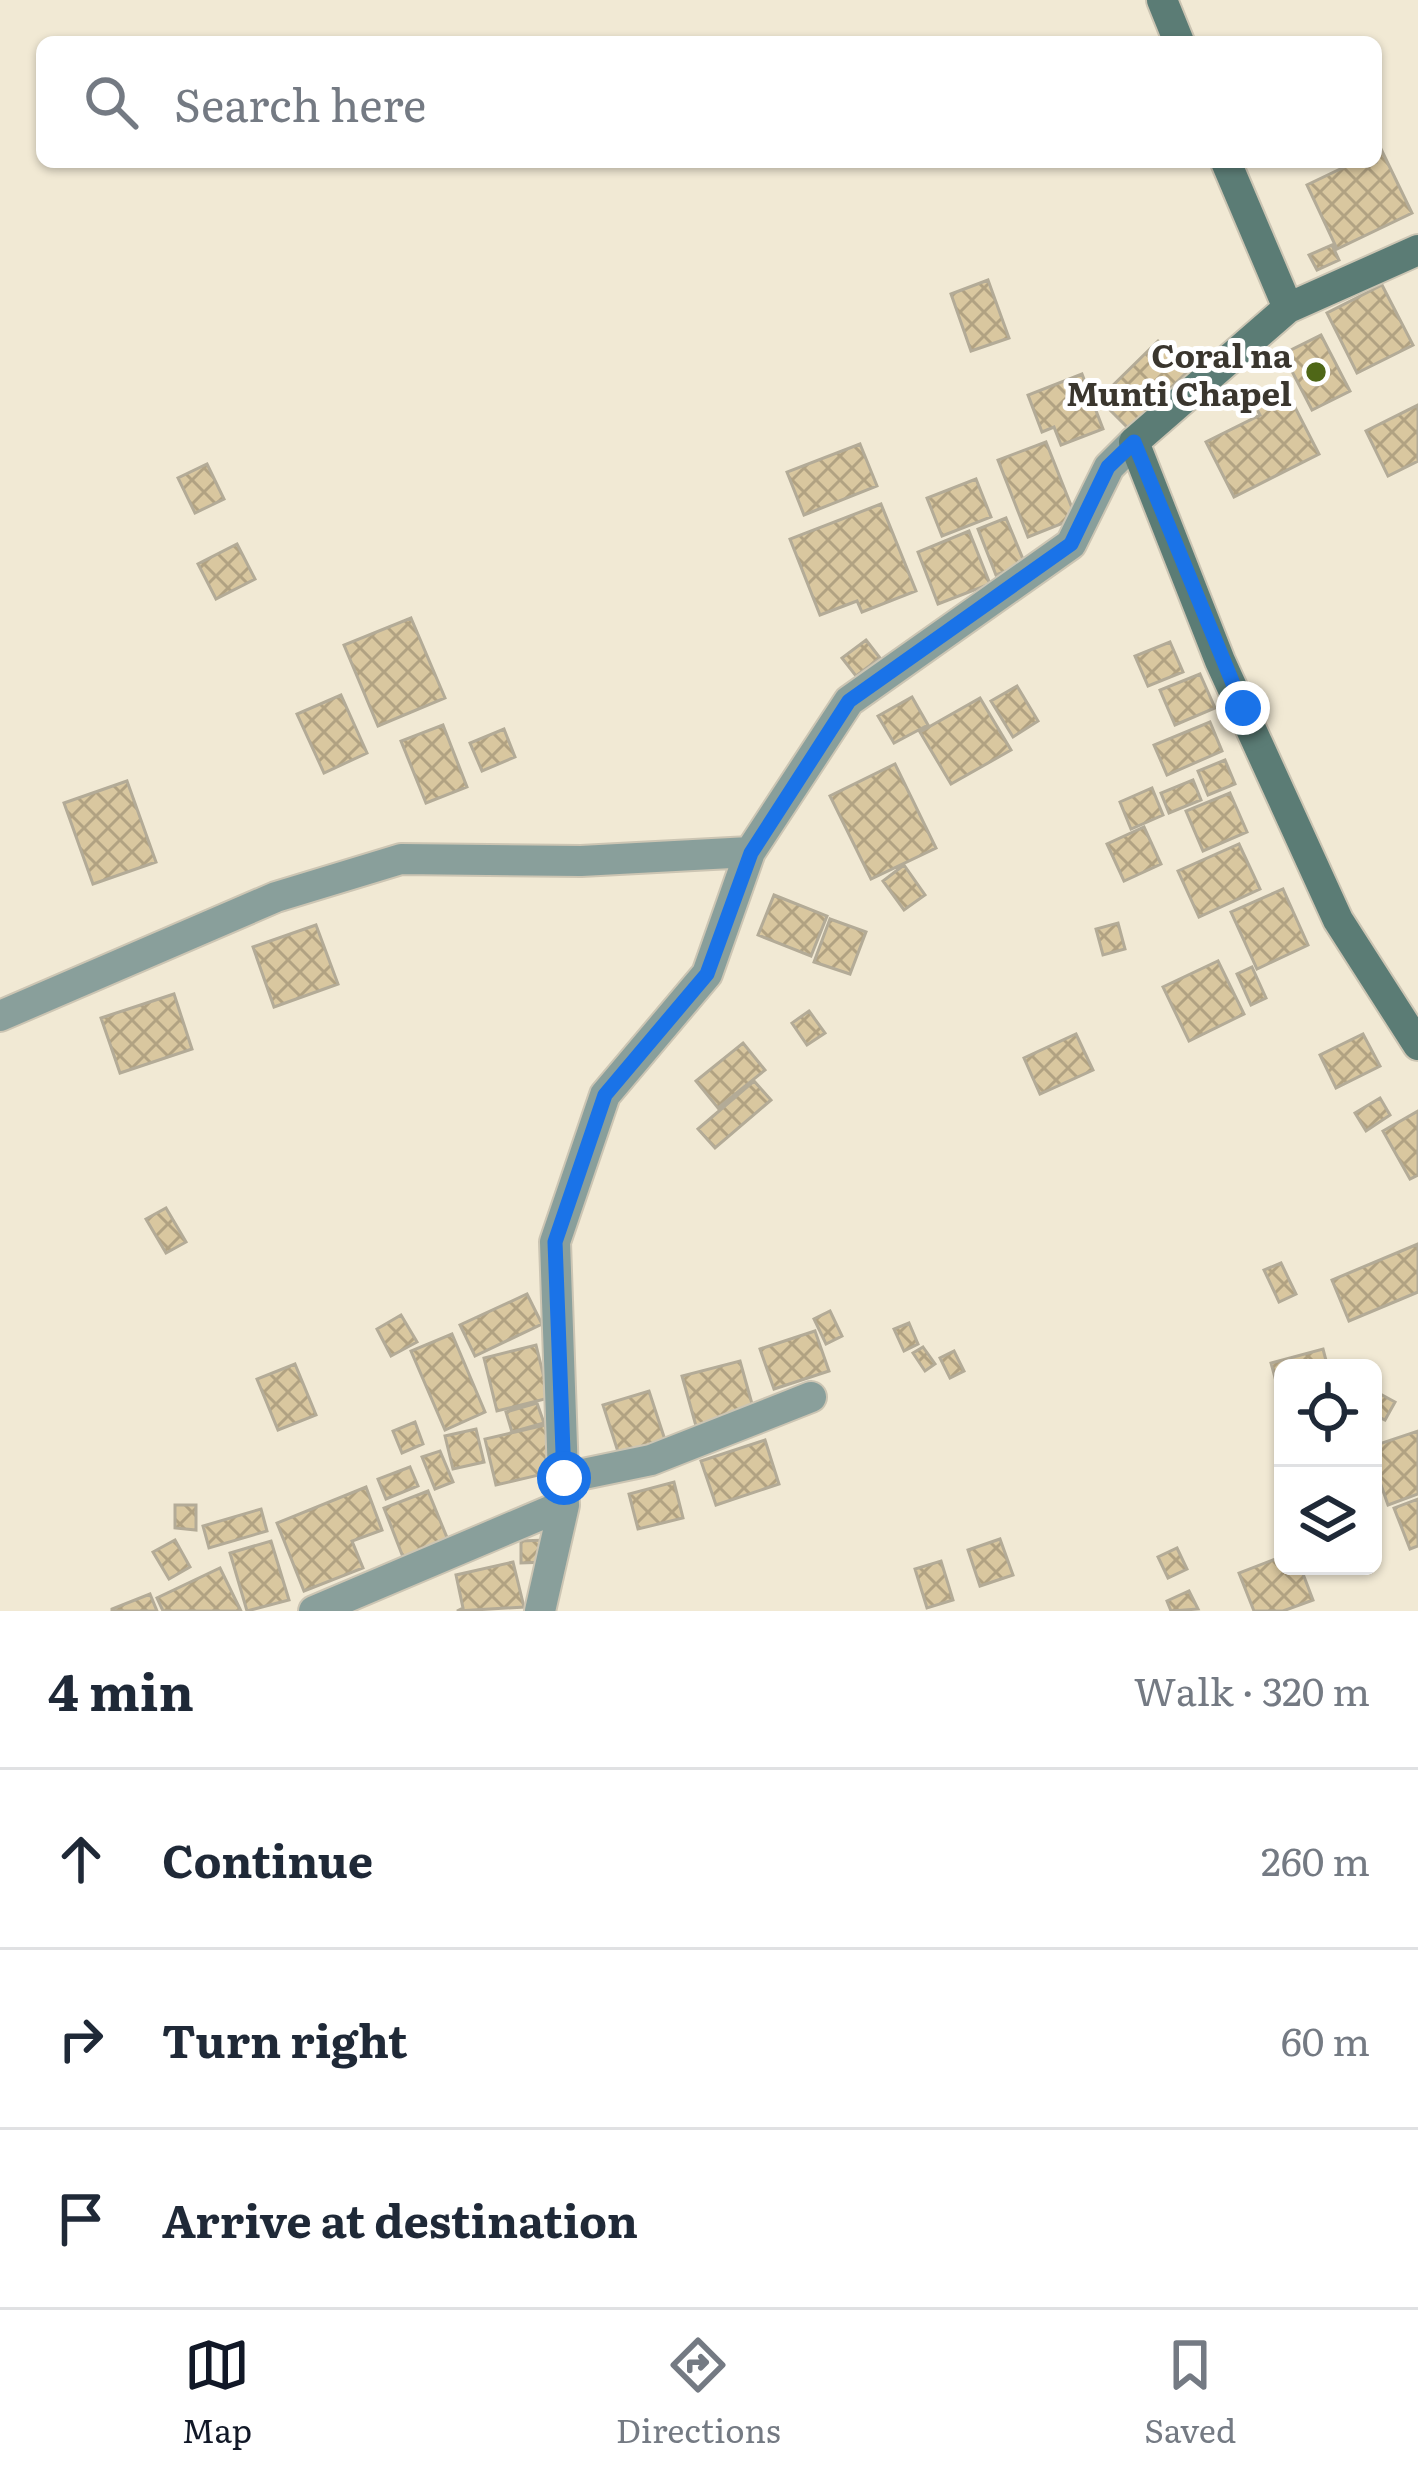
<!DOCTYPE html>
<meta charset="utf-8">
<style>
:root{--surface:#fff;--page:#f6f6f7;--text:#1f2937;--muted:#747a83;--line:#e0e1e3;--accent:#111827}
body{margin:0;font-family:Literata,serif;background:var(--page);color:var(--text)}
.controls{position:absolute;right:36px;bottom:36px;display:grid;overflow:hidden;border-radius:18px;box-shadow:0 3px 9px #0004}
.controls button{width:108px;height:108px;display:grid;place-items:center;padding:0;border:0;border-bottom:3px solid var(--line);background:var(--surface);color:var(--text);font:60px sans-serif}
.stop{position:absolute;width:36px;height:36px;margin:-27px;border:9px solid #1a73e8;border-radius:50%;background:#fff}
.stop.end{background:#1a73e8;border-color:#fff;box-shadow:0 3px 12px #0008}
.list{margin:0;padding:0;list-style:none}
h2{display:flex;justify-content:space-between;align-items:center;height:156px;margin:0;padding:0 48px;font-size:51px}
h2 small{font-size:39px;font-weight:400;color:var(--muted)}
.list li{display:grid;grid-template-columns:78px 1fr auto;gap:36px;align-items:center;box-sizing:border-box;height:180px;padding:0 48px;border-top:3px solid var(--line)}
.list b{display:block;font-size:45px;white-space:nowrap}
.list em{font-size:39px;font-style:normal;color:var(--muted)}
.icon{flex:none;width:66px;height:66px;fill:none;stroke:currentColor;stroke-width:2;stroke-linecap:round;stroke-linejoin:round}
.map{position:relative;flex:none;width:1418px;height:1611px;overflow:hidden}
.search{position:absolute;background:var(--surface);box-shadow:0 3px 9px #0004;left:36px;right:36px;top:36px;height:132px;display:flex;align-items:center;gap:30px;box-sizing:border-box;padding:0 42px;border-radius:18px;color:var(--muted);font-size:45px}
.sheet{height:696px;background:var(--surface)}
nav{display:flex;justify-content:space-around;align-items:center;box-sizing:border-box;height:168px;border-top:3px solid var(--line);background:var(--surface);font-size:33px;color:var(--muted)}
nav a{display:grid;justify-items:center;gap:6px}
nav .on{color:var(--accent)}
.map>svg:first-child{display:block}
.building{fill:url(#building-cross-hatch);stroke:#b3ab97;stroke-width:3}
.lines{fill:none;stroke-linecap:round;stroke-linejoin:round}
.street-casing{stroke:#ccc5b3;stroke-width:34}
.secondary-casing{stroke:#ccc5b3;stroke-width:34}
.street{stroke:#899f9b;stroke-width:30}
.secondary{stroke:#5b7c75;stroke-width:30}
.route{stroke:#1a73e8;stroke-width:15}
.poi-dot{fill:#4f6717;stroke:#fff;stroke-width:4.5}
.labels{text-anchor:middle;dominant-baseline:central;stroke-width:10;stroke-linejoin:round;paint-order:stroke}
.poi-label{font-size:33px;font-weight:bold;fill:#3a362e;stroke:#fff;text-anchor:end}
</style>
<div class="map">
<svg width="1418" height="1611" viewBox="0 0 1418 1611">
<defs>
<pattern id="building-cross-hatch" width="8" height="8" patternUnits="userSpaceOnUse" patternTransform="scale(3)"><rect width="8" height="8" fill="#d9c79f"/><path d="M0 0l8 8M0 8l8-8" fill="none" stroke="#b1a282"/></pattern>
</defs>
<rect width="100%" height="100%" fill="#f1e9d4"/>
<path class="building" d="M1381,149L1412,213L1337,249L1307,185L1355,162H1376V152Z
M1332,245L1339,260L1317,270L1309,255Z
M988,280L1009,338L971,351L951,294Z
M1382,285L1413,345L1357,373L1327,313Z
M1321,335L1350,391L1312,410L1283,354Z
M1158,341L1188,371L1129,429L1099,399Z
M1082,374L1103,429L1061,445L1054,427L1042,432L1028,395Z
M1284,386L1319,454L1234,497L1206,442L1260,415L1253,402Z
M1418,405V461L1388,476L1366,431Z
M1046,442L1076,518L1028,537L998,460Z
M860,444L877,486L804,515L787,472Z
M207,464L224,499L195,513L178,478Z
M976,479L991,517L942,536L927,498Z
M881,504L916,591L862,612L857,601L820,615L790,539Z
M1006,518L1025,564L996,575L978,529Z
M969,531L990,584L938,604L918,552Z
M237,544L255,579L216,599L198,564Z
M411,618L445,698L378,726L344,645Z
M866,640L880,658L856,676L842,658Z
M1170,642L1183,672L1148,686L1135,656Z
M1200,674L1215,708L1175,725L1160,690Z
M1017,686L1038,721L1013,737L991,701Z
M341,695L367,753L324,773L297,714Z
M912,697L928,725L894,743L878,716Z
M980,698L1011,750L951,784L920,732Z
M1210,722L1222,751L1167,775L1154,745Z
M443,725L467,787L426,803L401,741Z
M504,729L515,757L482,771L470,743Z
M1225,760L1235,784L1208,795L1198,771Z
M895,764L936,848L871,879L830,796Z
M1193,780L1201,800L1169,813L1161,793Z
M127,781L156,862L93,884L64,803Z
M1152,788L1163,815L1131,829L1120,802Z
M1230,793L1247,832L1203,851L1186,811Z
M1144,827L1161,864L1124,881L1107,844Z
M1239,844L1260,889L1199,917L1178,871Z
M904,865L925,895L904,910L883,881Z
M1283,889L1308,945L1257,969L1231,912Z
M774,895L827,916L811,956L758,935Z
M830,919L866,932L850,974L814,962Z
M1118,923L1125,949L1103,955L1096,929Z
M316,925L338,984L274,1007L253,947Z
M1218,961L1244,1014L1189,1041L1163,987Z
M1252,967L1266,998L1251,1005L1237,974Z
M174,994L192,1049L120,1073L101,1018Z
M809,1011L825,1033L807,1045L792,1023Z
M1076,1034L1093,1070L1040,1094L1024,1058Z
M1363,1034L1380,1066L1336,1088L1320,1055Z
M743,1043L765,1070L718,1108L696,1081Z
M754,1081L771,1100L715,1148L698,1129Z
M1380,1098L1390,1115L1366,1131L1355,1113Z
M1418,1111V1175L1410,1179L1383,1131Z
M166,1208L186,1242L166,1253L146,1219Z
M1418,1244V1292L1349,1321L1332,1280Z
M1281,1263L1296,1294L1279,1302L1264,1270Z
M527,1294L542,1324L475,1356L460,1325Z
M830,1311L842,1336L826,1344L814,1319Z
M401,1315L417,1342L391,1356L377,1329Z
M909,1323L918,1344L904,1351L894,1329Z
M815,1331L829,1371L774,1389L760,1349Z
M452,1334L485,1412L445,1430L411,1351Z
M536,1345L549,1398L497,1411L484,1358Z
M923,1347L935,1364L925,1371L913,1353Z
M1323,1349L1328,1368H1283L1280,1396L1271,1363Z
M954,1351L964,1371L950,1378L940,1358Z
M740,1361L754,1411L696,1426L682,1376Z
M295,1364L316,1415L278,1430L257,1379Z
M1373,1390L1395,1402L1385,1420L1373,1414Z
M649,1391L667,1446L621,1461L603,1405Z
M537,1403L544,1423L512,1432L506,1412Z
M415,1422L423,1444L402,1453L393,1431Z
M545,1425L556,1471L496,1485L485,1439Z
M476,1429L484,1462L453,1469L445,1436Z
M1418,1431V1494L1388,1505L1373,1462V1446Z
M765,1440L779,1484L716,1505L701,1461Z
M440,1451L453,1482L435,1489L422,1457Z
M410,1467L418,1486L386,1499L378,1479Z
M674,1482L683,1518L638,1529L629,1494Z
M366,1487L382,1530L352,1541L363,1568L304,1591L277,1523Z
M428,1491L448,1540L403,1557L384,1508Z
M1418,1499V1546L1410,1549L1394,1508Z
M175,1505H196V1530L175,1528Z
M261,1509L267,1531L209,1548L203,1526Z
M1000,1539L1013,1575L980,1586L968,1550Z
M175,1540L190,1567L169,1579L153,1552Z
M546,1540L547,1562L521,1563V1541Z
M271,1541L289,1600L247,1611L230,1553Z
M1177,1548L1187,1569L1168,1578L1158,1557Z
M1283,1556V1566H1300L1313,1600L1283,1611H1254L1239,1573Z
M941,1561L953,1600L927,1608L915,1569Z
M513,1562L524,1607L457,1611L463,1608L456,1575Z
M220,1568L241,1611H163L157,1598Z
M1189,1591L1198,1609L1171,1611L1167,1601Z
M150,1594L157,1611H112V1609Z"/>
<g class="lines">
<g class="street-casing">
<path id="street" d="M0,1016L276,897L401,859L581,861L750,852
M564,1478L651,1460L811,1397
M314,1611L564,1505
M540,1611L564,1505L555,1242L605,1095L707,974L750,852L849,701L1071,544L1109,467L1134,442"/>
</g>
<g class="secondary-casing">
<path id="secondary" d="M1162,0L1179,42
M1226,162L1288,308L1134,442L1220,661L1338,920L1418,1045
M1288,308L1418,250"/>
</g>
<use href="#street" class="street"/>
<use href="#secondary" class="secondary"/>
</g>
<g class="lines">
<path class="route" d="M564,1478L555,1242L605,1095L707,974L751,853L849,701L1071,544L1108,467L1134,442L1243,708"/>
</g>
<circle class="poi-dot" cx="1316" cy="372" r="12"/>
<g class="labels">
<g class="poi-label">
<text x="1292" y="353">Coral na<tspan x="1292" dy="38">Munti Chapel</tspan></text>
</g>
</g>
</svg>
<div class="controls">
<button><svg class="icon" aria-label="locate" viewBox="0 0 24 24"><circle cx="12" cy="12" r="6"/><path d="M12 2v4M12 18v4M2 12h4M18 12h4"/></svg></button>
<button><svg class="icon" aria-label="layers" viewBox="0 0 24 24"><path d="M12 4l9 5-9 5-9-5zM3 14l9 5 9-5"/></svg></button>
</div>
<div class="stop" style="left:564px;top:1478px"></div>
<div class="stop end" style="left:1243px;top:708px"></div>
<div class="search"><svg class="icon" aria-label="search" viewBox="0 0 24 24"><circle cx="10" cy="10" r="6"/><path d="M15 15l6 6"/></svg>Search here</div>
</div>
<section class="sheet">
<h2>4 min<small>Walk · 320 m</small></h2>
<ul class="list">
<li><svg class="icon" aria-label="ahead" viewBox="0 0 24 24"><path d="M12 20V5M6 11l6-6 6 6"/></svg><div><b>Continue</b></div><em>260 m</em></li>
<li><svg class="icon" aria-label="right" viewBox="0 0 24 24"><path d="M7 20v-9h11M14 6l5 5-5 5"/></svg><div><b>Turn right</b></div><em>60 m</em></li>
<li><svg class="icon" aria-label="arrive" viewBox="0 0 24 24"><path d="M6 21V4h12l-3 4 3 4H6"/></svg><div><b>Arrive at destination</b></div></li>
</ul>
</section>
<nav>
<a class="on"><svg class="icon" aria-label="map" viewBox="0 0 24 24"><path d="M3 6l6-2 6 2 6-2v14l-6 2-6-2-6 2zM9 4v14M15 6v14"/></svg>Map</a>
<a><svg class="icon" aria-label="directions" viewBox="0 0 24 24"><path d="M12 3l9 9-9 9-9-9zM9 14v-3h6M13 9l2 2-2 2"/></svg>Directions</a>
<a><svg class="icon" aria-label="saved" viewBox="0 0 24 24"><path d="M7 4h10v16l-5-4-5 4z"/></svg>Saved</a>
</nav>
